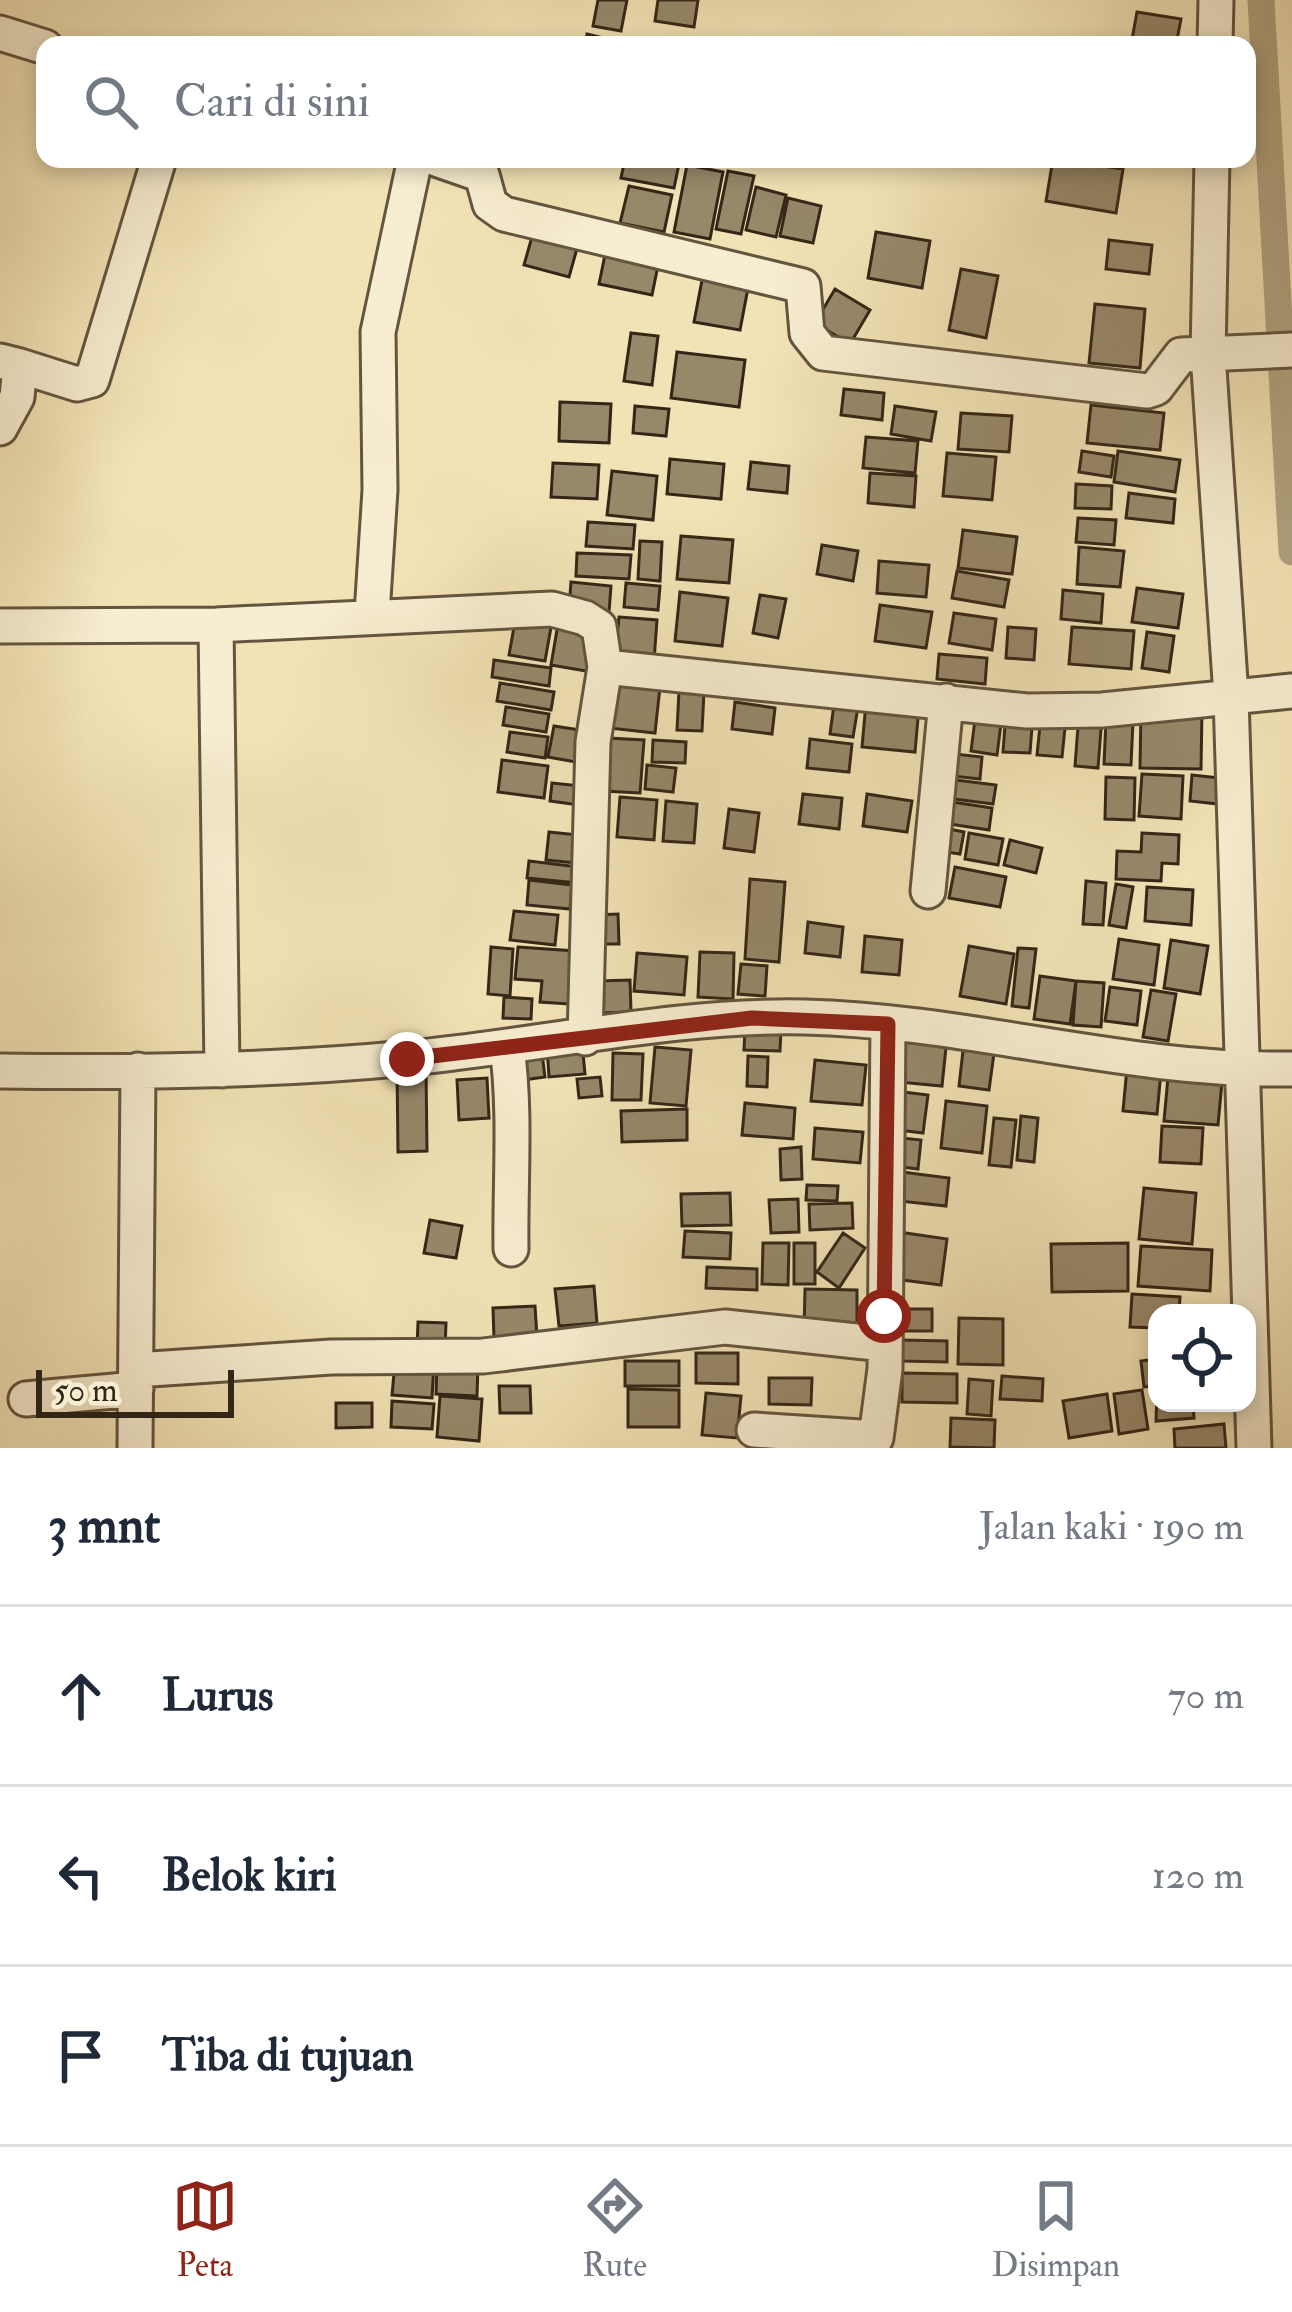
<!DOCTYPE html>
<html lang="id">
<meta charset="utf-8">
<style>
:root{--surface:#fff;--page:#f2f2f3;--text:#1f2937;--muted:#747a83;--line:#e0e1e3;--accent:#8f2418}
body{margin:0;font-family:"IM FELL Double Pica",serif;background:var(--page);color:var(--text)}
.controls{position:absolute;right:36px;bottom:36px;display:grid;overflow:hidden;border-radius:24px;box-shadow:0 6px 18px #0003}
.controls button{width:108px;height:108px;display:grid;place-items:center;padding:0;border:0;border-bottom:3px solid var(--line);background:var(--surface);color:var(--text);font:60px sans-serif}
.scale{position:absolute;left:36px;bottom:30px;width:198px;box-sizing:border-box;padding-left:12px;border:6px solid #342617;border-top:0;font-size:33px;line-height:42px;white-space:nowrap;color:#342617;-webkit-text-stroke:9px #f7edd0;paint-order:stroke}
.stop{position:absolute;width:36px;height:36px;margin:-27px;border:9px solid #8f2418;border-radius:50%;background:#fff}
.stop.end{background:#8f2418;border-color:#fff;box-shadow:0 3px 12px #0008}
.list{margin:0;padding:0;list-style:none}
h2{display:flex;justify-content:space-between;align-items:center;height:156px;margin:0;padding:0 48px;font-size:51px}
h2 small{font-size:39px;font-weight:400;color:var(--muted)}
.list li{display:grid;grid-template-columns:78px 1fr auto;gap:36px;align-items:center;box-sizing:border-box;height:180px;padding:0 48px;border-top:3px solid var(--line)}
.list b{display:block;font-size:45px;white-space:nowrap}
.list em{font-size:39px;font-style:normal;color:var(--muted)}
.icon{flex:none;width:66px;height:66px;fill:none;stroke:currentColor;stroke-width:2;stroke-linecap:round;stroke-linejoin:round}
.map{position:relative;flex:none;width:1292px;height:1448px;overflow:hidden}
.search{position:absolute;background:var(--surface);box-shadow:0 6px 18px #0003;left:36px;right:36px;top:36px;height:132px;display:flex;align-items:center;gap:30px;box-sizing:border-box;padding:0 42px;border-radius:24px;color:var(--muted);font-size:45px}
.sheet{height:696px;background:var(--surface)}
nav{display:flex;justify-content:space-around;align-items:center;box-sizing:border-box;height:168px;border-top:3px solid var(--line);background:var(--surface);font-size:33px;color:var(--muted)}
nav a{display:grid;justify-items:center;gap:6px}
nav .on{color:var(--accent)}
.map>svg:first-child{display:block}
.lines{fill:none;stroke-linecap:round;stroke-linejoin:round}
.canal{stroke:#b1a380;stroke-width:27}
.building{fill:#97886a;stroke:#342617;stroke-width:3}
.street-casing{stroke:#64553f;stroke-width:39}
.street{stroke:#f7edd0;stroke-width:33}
.route{stroke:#8f2418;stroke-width:15}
</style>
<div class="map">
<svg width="1292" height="1448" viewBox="0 0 1292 1448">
<rect width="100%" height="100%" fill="#f2e3b6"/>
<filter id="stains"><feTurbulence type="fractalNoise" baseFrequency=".00167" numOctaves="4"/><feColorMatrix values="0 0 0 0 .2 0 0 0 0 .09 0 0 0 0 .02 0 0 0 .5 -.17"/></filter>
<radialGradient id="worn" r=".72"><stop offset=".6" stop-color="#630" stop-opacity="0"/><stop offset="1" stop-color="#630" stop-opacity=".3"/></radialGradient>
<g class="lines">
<path class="canal" d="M1261,0L1292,552"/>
</g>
<path class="building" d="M598,0H627L621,31L593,26Z
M658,0H698L694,27L655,21Z
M1137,12L1181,19L1176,45H1131Z
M587,34L628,44V45H585Z
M625,159H680L674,188L621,178Z
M1053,159L1123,169L1116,213L1046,201Z
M687,165L723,172L710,239L674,232Z
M728,171L754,176L741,234L716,229Z
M629,186L672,195L664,232L620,223Z
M756,187L786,195L776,237L746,230Z
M788,198L821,206L813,243L780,236Z
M876,232L930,241L922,288L868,278Z
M533,233L578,245L569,277L524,265Z
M1109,240L1152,245L1149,274L1106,269Z
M606,250L659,261L652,295L599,284Z
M961,269L998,276L986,338L949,330Z
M703,275L749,283L740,330L694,322Z
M835,289L870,310L850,344L815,323Z
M1095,304L1145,309L1140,368L1089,363Z
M631,333L658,336L652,385L624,381Z
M677,352L745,360L739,407L671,398Z
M844,389L884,393L882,420L841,415Z
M560,402L611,404L609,443L559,441Z
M1091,405L1164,413L1160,450L1087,443Z
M635,406L669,409L666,436L633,433Z
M895,406L936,412L931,441L891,434Z
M961,413L1012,416L1009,452L958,449Z
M866,437L918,441L915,473L863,468Z
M1082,451L1114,456L1111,477L1079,472Z
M1118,451L1180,460L1175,492L1114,482Z
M947,453L996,457L992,500L943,496Z
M670,459L724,464L721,499L667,494Z
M751,462L789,466L787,493L748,489Z
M553,463L599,465L597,499L551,497Z
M612,471L657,476L653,520L607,515Z
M870,473L916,476L914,507L868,503Z
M1076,484L1112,486L1111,509L1075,508Z
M1129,493L1175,499L1173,523L1126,518Z
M1078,518L1116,520L1114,545L1076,542Z
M588,522L635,525L633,549L586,546Z
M963,530L1017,537L1012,574L958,568Z
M681,536L733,540L729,583L677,579Z
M640,541L662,542L660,581L638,579Z
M822,545L858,551L853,581L817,574Z
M1079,547L1124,551L1120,587L1077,584Z
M577,553L631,555L629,579L576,576Z
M879,561L929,565L926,597L877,593Z
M957,571L1009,580L1004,607L952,598Z
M571,582L611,586L609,612L569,608Z
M626,583L660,586L658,610L624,607Z
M1137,588L1183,594L1178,628L1132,622Z
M1063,590L1103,594L1101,623L1061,619Z
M680,592L728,598L722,646L675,641Z
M760,595L786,599L778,638L753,633Z
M880,605L932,612L926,648L875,641Z
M517,610L553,616L545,661L509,655Z
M954,613L996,619L992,650L949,643Z
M619,617L657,620L654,661L615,658Z
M558,624L599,631L592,672L551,665Z
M1008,627L1036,629L1034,660L1006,658Z
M1072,627L1134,631L1131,669L1069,664Z
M1147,632L1174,636L1169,672L1142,668Z
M939,654L987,658L985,684L937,679Z
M494,660L551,668L549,686L492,677Z
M605,682L660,687L655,733L600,727Z
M500,683L554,692L551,710L497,701Z
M679,691L704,692L702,731L677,730Z
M835,697L859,701L853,737L830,734Z
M735,702L775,708L772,734L732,729Z
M866,703L919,707L915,752L862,747Z
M506,707L549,714L546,732L503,725Z
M1141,708L1202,709L1201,769L1140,768Z
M976,712L1002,716L997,755L971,751Z
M1006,712L1033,714L1030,753L1003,752Z
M1079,714L1102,716L1098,768L1075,766Z
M1041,716L1066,718L1062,757L1037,755Z
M1106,720L1133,721L1131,765L1104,764Z
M554,726L593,732L587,764L548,757Z
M510,732L548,737L545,758L507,752Z
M608,738L644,740L640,793L604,791Z
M810,739L852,744L849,772L807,768Z
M653,740L686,742L685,763L652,762Z
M946,753L982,757L980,779L943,775Z
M502,760L548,766L544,798L498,792Z
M647,765L676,768L673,792L645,789Z
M1142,774L1183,776L1181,819L1139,816Z
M1192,775L1220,778L1218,804L1190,801Z
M1106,777L1135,778L1134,820L1105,819Z
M956,780L996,785L993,804L954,799Z
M552,783L581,786L579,805L550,801Z
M803,794L842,798L839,829L799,824Z
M867,794L912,801L907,832L863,826Z
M620,797L657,800L654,840L617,837Z
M666,801L697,804L694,843L663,841Z
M946,801L992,808L989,830L943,823Z
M729,809L759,813L754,852L724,848Z
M944,828L964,832L960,854L940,851Z
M549,832L579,835L576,863L546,860Z
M969,833L1003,839L998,865L965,859Z
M1142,833L1179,835L1178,864L1162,863L1161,881L1116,879L1117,851L1141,852Z
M1010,840L1042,848L1036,873L1004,865Z
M529,861L579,867L578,883L527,878Z
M955,867L1006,877L1000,907L949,898Z
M750,879L785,882L779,962L745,959Z
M529,880L572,885L570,909L527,905Z
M1086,881L1106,883L1103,925L1083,924Z
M1116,884L1133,887L1126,928L1109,925Z
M1147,887L1193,890L1191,925L1145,921Z
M514,911L558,915L555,945L510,940Z
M618,914L619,944H595L594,915Z
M808,922L843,927L840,957L805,953Z
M865,936L902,940L899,975L862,972Z
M1119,939L1159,945L1154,985L1113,979Z
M1171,940L1208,946L1200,994L1164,988Z
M969,946L1014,954L1006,1004L960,996Z
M491,947L513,949L510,996L488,994Z
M518,947L575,951L569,1004L540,1002L542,981L515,979Z
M1018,948L1036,949L1029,1008L1012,1006Z
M700,952L734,953L733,999L698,997Z
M637,953L687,957L684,995L634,991Z
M741,964L767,966L765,996L738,994Z
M1040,976L1076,981L1070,1024L1034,1019Z
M630,980L631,1012L600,1013L599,981Z
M1076,981L1104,983L1101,1027L1073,1025Z
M1110,987L1141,991L1137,1025L1105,1021Z
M1151,990L1176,994L1168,1041L1143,1037Z
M504,997L532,999L531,1019L503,1018Z
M745,1028L781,1029L780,1051L744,1050Z
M904,1033L947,1038L942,1086L898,1082Z
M964,1042L995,1046L989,1090L959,1086Z
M582,1043L585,1074L549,1077L547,1047Z
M655,1047L691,1050L686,1106L650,1103Z
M542,1053L545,1077L516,1081L514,1056Z
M613,1053L643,1054L641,1100H612Z
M748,1056L768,1057L767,1087L747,1086Z
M815,1060L866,1065L862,1105L811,1101Z
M397,1068H426L427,1151L398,1152Z
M1127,1068L1161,1072L1157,1114L1123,1111Z
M600,1077L602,1096L579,1098L577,1079Z
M1168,1077L1222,1082L1218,1125L1164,1121Z
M487,1078L489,1118L459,1120L457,1080Z
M887,1090L928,1095L923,1133L882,1128Z
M946,1101L987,1106L982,1153L941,1148Z
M745,1103L795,1108L793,1139L742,1135Z
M687,1109V1140L622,1142L621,1111Z
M1021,1116L1038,1118L1034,1162L1017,1160Z
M994,1118L1016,1120L1011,1167L989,1165Z
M1162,1126L1203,1128L1201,1164L1160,1162Z
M815,1128L863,1132L860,1163L813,1159Z
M883,1136L921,1140L918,1169L879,1164Z
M801,1147L802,1179L781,1180L780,1149Z
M894,1171L949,1178L946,1206L890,1200Z
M807,1185L838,1186L837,1201L806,1200Z
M1144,1188L1196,1193L1192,1244L1139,1239Z
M730,1193L731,1225L682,1226L681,1194Z
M798,1199L799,1232L771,1233L769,1200Z
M852,1203L853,1228L810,1230L809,1204Z
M430,1220L462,1226L456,1258L424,1253Z
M885,1230L947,1239L941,1285L879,1277Z
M685,1231L731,1233L730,1259L683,1257Z
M843,1233L865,1248L839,1288L817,1272Z
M763,1243H789L788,1285L762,1284Z
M794,1243H815V1284H794Z
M1128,1243V1291L1052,1292L1051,1244Z
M1141,1246L1212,1250L1210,1291L1138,1286Z
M707,1267L757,1269V1290L706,1288Z
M594,1286L597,1323L559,1326L555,1289Z
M805,1289L857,1290V1331L804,1330Z
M1132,1294L1180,1297L1179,1313H1157V1328L1130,1327Z
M535,1306L537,1337L494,1339L493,1308Z
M900,1309H932V1331H900Z
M959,1318L1003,1319V1365L958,1364Z
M418,1322L446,1323L445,1349L417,1348Z
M901,1340L947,1341V1362L901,1361Z
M696,1353H738V1384L696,1383Z
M1157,1359V1386L1144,1387L1141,1361Z
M625,1361H679V1386H625Z
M395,1362L434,1364L432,1398L392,1395Z
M437,1364L478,1365L477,1396L436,1394Z
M902,1373L957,1374V1403L902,1402Z
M1002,1376L1043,1379L1042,1401L1000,1399Z
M769,1378H812L811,1405L769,1404Z
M969,1379L993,1381L991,1416L967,1414Z
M499,1386H530L531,1413H500Z
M628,1389L679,1390V1427H628Z
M1142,1390L1148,1429L1119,1434L1114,1394Z
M1157,1391V1403H1193L1194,1418L1156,1421Z
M706,1393L741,1396L737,1438L702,1435Z
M1107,1394L1112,1431L1069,1438L1063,1401Z
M440,1396L482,1399L479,1441L437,1437Z
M392,1401L434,1404L432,1429L391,1427Z
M336,1403H372V1427L336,1428Z
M951,1418L995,1420L994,1448L950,1447Z
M1224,1424L1226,1448H1175L1174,1429Z"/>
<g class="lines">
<g class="street-casing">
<path id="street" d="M0,33L45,47
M1215,45L1216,0
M436,159L482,175L490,204L504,214L803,286L807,333L823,353L1147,391L1156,388L1181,355L1292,350
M1212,159L1208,354L1231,696L1254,1448
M0,361L20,366L17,397L0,428
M20,366L77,384L92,380L159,159
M372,614L380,490L378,332L415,159
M216,625L222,1070
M0,626L216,625L552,609L585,618L599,627L605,667L1027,711L1102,710L1292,691
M928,891L946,701
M585,1038L593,742L605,667
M507,1047C516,1112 510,1182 511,1249
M0,1071C136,1073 273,1071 408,1058C539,1046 673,1014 805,1017C969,1021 1129,1072 1292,1069
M136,1370L331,1357L483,1356L725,1327L884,1344
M26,1399L136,1389
M754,1430L876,1438L885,1369L888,1023
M135,1448L138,1070"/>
</g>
<use href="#street" class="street"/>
</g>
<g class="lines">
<path class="route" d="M407,1059L752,1018L888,1024L884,1316"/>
</g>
<rect width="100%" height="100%" filter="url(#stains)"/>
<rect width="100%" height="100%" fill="url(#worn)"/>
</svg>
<div class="controls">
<button><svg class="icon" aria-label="locate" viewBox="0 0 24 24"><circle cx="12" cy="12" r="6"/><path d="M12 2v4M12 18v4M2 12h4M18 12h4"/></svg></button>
</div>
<div class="scale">50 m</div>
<div class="stop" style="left:884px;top:1316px"></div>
<div class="stop end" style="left:407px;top:1059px"></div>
<div class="search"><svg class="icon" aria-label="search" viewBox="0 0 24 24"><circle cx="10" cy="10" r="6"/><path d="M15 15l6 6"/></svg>Cari di sini</div>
</div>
<section class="sheet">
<h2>3 mnt<small>Jalan kaki · 190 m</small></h2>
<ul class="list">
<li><svg class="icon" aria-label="ahead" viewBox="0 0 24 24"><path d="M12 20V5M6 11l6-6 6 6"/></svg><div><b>Lurus</b></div><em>70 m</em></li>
<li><svg class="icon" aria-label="left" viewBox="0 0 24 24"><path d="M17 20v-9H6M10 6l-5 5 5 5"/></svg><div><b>Belok kiri</b></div><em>120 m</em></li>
<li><svg class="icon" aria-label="arrive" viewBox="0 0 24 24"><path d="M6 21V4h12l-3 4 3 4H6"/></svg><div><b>Tiba di tujuan</b></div></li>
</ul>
</section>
<nav>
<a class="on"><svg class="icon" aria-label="map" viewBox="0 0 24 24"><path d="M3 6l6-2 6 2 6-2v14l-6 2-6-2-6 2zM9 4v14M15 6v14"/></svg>Peta</a>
<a><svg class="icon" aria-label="directions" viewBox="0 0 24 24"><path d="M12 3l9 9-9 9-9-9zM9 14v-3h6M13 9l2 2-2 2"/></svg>Rute</a>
<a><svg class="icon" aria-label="saved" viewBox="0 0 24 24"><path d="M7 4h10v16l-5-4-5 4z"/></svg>Disimpan</a>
</nav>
